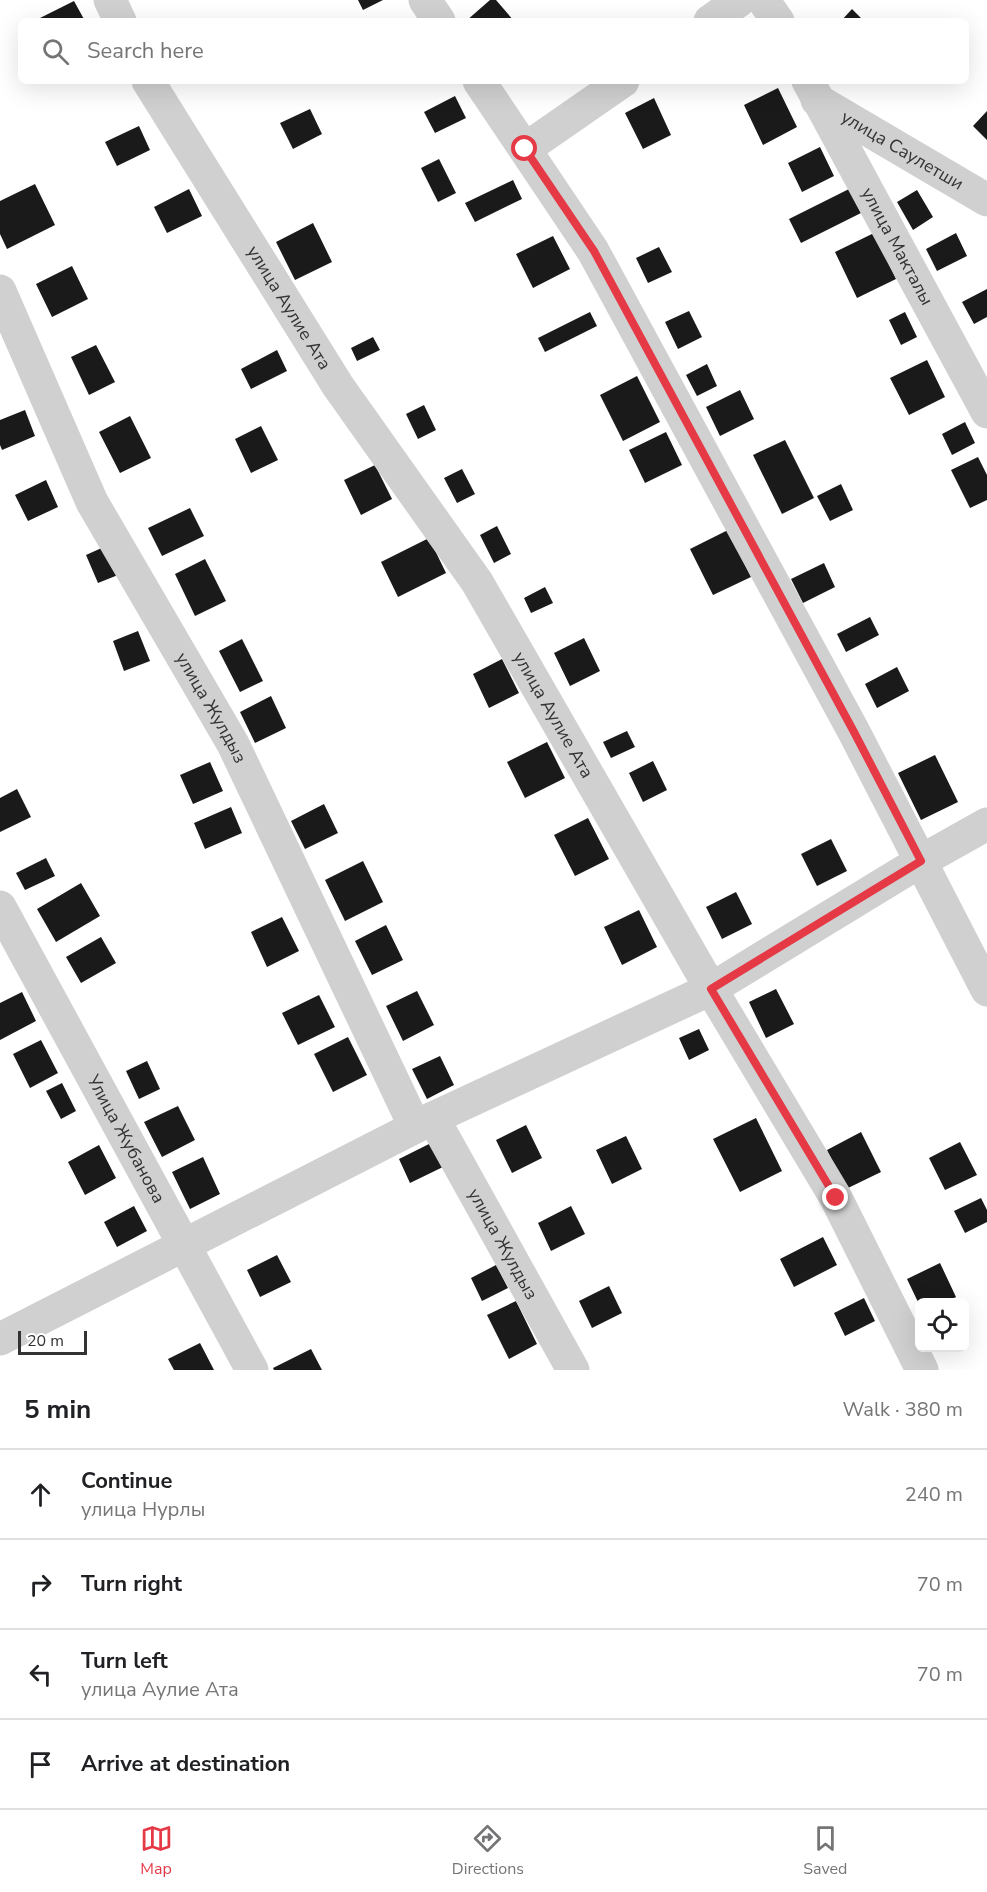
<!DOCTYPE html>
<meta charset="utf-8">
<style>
:root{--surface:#fff;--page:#f6f6f6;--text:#202124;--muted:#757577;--line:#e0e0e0;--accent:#e63946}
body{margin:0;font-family:"Nunito Sans",sans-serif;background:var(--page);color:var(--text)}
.controls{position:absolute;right:18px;bottom:18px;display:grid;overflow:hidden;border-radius:9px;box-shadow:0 6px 24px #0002}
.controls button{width:54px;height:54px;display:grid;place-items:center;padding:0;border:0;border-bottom:2px solid var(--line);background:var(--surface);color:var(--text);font:30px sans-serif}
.scale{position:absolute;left:18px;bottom:15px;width:69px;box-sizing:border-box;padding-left:6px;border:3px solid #333;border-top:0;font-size:16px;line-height:21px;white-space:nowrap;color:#333;-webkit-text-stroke:4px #fff;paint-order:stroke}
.stop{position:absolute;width:18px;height:18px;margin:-14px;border:4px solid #e63946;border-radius:50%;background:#fff}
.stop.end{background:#e63946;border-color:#fff;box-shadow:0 2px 6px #0008}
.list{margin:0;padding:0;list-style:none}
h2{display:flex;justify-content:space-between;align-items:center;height:78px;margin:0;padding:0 24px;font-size:26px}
h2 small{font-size:20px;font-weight:400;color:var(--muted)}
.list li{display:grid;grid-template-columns:39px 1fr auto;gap:18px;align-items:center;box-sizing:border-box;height:90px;padding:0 24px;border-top:2px solid var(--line)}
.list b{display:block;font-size:22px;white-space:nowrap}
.list p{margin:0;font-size:20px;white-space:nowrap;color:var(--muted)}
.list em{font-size:20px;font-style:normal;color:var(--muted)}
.icon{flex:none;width:33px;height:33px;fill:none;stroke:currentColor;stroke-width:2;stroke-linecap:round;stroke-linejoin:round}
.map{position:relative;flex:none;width:987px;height:1370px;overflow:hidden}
.search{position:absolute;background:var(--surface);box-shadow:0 6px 24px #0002;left:18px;right:18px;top:18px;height:66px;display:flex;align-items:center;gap:15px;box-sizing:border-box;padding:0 21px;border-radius:9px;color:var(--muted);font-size:22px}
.sheet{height:438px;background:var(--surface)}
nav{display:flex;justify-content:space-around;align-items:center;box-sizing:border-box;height:84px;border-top:2px solid var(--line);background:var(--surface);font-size:16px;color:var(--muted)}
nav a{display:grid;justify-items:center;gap:3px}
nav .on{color:var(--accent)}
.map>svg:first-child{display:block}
.building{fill:#1a1a1a}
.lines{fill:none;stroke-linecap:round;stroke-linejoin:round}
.minor{stroke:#d0d0d0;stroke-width:33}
.route{stroke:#e63946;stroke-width:8}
.labels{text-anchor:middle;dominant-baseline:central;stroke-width:6;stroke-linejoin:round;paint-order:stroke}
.street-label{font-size:18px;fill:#333;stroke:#fff}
</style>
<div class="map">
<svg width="987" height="1370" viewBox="0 0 987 1370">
<rect width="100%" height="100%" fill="#fff"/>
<path class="building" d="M358,0H383L363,10Z
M490,0H496L514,21H466Z
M74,1L85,21H34Z
M852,9L864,21H841Z
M778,88L797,127L763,145L744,105Z
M455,96L466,118L435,133L424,112Z
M654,98L671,135L643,149L625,113Z
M310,109L322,134L293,149L280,123Z
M987,111V140L973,126Z
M139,126L150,150L117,166L105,142Z
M820,147L834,176L802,192L788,163Z
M439,159L456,193L438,202L421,168Z
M513,180L522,199L475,222L465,203Z
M35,184L55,225L7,249L0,234V201Z
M189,189L202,216L167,233L154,207Z
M849,189L861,213L801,243L789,219Z
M917,190L933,217L913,230L897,202Z
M313,223L332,262L295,280L276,242Z
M874,233L896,279L857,298L835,252Z
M956,233L967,256L937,271L926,249Z
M553,236L570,269L533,288L516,254Z
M659,247L672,272L648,283L636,258Z
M72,266L88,299L52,317L36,284Z
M987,289V317L974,324L962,302Z
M689,311L702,337L678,349L665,322Z
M590,312L597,326L545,352L538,338Z
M905,312L917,337L901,345L889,320Z
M373,337L380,350L357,361L351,348Z
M96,345L115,382L89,395L71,357Z
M277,350L287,371L251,389L241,369Z
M927,360L945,397L909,415L890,378Z
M707,364L717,386L697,396L686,375Z
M637,376L660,422L623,441L600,395Z
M740,390L754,419L720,436L706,407Z
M424,405L436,430L418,439L406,414Z
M25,410L35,436L2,450L0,445V420Z
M130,416L151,458L120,473L99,432Z
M965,422L975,443L952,455L942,434Z
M261,426L278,460L251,473L235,439Z
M666,432L682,465L645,483L629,450Z
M785,440L814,498L782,514L753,455Z
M978,457L987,475V500L970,508L951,470Z
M375,465L392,499L361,515L344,480Z
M462,469L475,494L457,503L444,478Z
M46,480L58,507L28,521L15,495Z
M841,484L853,510L830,521L817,496Z
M190,508L204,536L162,556L148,528Z
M497,526L511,554L494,563L480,535Z
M728,530L751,577L713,595L690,549Z
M429,538L446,573L398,597L381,562Z
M106,546L118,575L98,583L86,555Z
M205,559L226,601L195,616L175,574Z
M824,563L835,587L803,603L791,579Z
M545,587L553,603L531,613L524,598Z
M870,617L879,635L846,652L837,634Z
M138,631L150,661L124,671L113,641Z
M584,638L600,671L570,686L554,653Z
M242,639L263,681L240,692L219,651Z
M502,659L519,693L489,708L473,674Z
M897,667L909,691L877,708L865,684Z
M271,696L286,728L255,743L240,712Z
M627,731L635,747L611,758L603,742Z
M547,742L565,778L525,798L507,762Z
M935,755L958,802L921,820L898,773Z
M653,761L667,790L643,802L629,773Z
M210,762L223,791L193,804L180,775Z
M17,789L31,817L0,832V798Z
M324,804L338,833L305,849L291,821Z
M231,807L242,833L205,849L194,823Z
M588,818L609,859L575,876L554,835Z
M831,839L847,871L817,886L801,854Z
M46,858L55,876L25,890L16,873Z
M363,861L383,902L345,921L325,880Z
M81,883L100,916L56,942L37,909Z
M736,892L752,924L722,939L706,907Z
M639,910L657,947L622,965L604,927Z
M282,917L299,951L267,967L251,932Z
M386,925L403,960L372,975L355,941Z
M101,937L116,963L81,983L66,957Z
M776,989L794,1024L766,1038L749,1002Z
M417,991L434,1025L403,1041L386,1006Z
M22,992L36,1021L0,1040V1003Z
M319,995L335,1027L298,1045L282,1013Z
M699,1029L709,1050L689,1060L679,1038Z
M348,1037L367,1075L333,1092L314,1054Z
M41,1040L58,1073L30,1088L13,1054Z
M440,1056L454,1085L427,1099L412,1069Z
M147,1061L160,1089L139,1099L126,1071Z
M62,1083L76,1111L61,1119L46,1091Z
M178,1106L195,1140L162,1157L144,1122Z
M756,1118L782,1171L740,1192L713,1139Z
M526,1125L542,1158L512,1173L496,1140Z
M861,1132L881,1172L846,1189L827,1150Z
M626,1136L642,1169L612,1184L596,1150Z
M433,1142L445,1166L410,1183L399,1159Z
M960,1142L977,1175L945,1190L929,1158Z
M99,1145L116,1178L85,1195L68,1162Z
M203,1157L220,1194L190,1209L172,1172Z
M981,1198L987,1210V1222L965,1233L954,1211Z
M134,1206L147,1231L117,1247L104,1222Z
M571,1206L585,1234L551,1251L538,1223Z
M823,1237L837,1265L794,1287L780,1259Z
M277,1255L291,1282L260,1297L247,1270Z
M940,1263L956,1297L946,1302H918L907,1279Z
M496,1265L508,1288L482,1301L471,1278Z
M609,1286L622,1313L592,1328L579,1301Z
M864,1298L875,1321L845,1336L834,1313Z
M516,1301L537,1344L509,1359L487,1315Z
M200,1343L214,1370H174L168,1359Z
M311,1349L322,1370H274L273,1368Z"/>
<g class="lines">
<g class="minor">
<path d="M110,0L120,21"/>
<path d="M425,0L439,21"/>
<path d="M763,0L778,21"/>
<path d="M710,21L740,0"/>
<path id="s1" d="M148,81L338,386L477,582L711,989L836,1198L922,1370"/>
<path d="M479,81L593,251L854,732L987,990"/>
<path id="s2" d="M808,81L987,412"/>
<path id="s3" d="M817,100L987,200"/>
<path d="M525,149L623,81"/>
<path id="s4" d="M0,291L92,502L233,744L415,1127"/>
<path id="s5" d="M0,907L252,1370"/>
<path id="s6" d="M433,1118L573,1370"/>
<path d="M0,1339L433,1118L711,989L921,861L987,824"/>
</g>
</g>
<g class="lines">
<path class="route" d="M525,149L594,251L854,732L921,861L711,989L836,1198"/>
</g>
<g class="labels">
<g class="street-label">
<text stroke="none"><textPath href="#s3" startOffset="99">улица Саулетши</textPath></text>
<text stroke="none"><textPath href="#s2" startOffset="188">улица Макталы</textPath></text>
<text stroke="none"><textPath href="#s1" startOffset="267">улица Аулие Ата</textPath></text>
<text stroke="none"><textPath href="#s4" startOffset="468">улица Жулдыз</textPath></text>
<text stroke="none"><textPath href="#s1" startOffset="753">улица Аулие Ата</textPath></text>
<text stroke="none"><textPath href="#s5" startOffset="264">Улица Жубанова</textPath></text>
<text stroke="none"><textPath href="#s6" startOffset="144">улица Жулдыз</textPath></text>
</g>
</g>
</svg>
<div class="controls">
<button><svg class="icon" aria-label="locate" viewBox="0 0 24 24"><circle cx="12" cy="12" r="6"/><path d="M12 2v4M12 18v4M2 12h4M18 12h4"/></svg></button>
</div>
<div class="scale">20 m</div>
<div class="stop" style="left:525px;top:149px"></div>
<div class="stop end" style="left:836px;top:1198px"></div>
<div class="search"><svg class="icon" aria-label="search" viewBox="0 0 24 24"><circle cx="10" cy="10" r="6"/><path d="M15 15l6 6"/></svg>Search here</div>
</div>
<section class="sheet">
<h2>5 min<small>Walk · 380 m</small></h2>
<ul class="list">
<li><svg class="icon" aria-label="ahead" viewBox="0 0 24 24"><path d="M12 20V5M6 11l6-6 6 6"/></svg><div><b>Continue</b><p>улица Нурлы</p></div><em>240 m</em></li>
<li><svg class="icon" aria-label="right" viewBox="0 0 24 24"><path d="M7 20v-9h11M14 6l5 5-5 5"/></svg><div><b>Turn right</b></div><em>70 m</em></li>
<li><svg class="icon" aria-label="left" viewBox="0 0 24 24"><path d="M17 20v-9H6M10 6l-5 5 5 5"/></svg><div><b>Turn left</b><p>улица Аулие Ата</p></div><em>70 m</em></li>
<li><svg class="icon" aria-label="arrive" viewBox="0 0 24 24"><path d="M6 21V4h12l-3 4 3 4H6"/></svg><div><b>Arrive at destination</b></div></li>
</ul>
</section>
<nav>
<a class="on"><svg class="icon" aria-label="map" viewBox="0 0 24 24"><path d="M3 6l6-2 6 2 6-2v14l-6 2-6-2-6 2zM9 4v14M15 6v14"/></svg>Map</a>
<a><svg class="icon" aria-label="directions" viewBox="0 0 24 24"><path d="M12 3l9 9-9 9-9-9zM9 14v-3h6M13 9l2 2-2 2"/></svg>Directions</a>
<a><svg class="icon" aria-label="saved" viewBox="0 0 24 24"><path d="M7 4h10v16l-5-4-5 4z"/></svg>Saved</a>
</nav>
